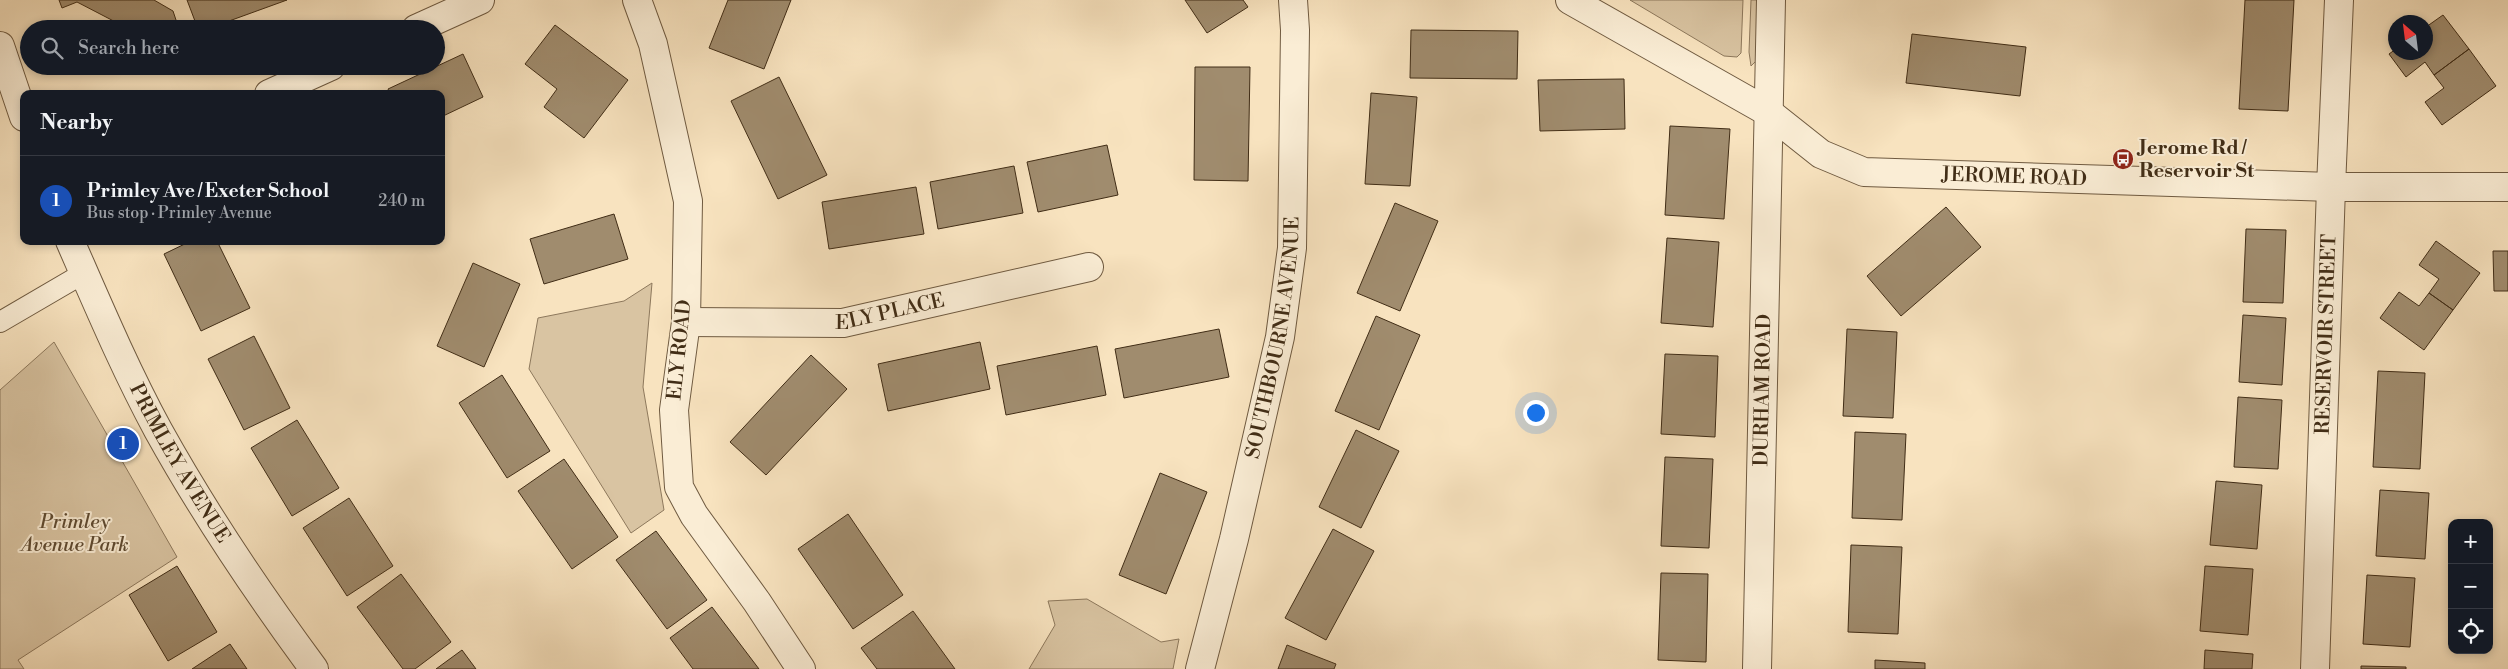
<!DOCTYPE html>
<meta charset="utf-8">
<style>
:root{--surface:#171b24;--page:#20242c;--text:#f1f3f6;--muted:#9ea1a6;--line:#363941;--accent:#c59692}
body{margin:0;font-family:"Libre Bodoni",serif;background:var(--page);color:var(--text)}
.controls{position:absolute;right:15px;bottom:15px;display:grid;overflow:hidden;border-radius:10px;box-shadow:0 2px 8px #0003}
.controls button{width:45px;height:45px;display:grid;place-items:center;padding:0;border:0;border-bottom:1px solid var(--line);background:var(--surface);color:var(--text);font:25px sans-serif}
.compass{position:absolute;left:2388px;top:15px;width:45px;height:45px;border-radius:50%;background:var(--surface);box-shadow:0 2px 8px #0003;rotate:332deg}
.you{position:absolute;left:1535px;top:412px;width:18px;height:18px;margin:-12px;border:4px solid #fff;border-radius:50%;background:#1a73e8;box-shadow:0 0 0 8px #1a73e833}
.badge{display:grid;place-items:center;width:32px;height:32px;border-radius:50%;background:var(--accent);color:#fff;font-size:16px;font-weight:700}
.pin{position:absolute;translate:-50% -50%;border:2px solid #fff;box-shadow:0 1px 5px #0006}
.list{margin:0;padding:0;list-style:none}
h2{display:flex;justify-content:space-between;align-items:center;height:65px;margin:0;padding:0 20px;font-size:21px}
h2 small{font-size:16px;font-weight:400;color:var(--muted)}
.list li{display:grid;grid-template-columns:32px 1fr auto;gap:15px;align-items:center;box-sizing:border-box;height:90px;padding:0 20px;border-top:1px solid var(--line)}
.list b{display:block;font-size:19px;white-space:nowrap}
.list p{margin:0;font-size:16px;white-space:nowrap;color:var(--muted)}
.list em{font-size:16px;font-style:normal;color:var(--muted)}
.icon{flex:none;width:28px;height:28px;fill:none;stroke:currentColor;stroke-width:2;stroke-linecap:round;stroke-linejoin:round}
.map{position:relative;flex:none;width:2508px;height:669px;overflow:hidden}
.search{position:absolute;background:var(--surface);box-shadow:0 2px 8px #0003;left:20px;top:20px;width:425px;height:55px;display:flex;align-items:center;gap:12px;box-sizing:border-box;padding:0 18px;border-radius:28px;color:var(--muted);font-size:19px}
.panel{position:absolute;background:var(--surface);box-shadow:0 2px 8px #0003;left:20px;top:90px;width:425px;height:155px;border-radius:10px}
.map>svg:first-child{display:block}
.green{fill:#d9c4a2;stroke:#8d785c}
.building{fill:#a08c6e;stroke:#412d16}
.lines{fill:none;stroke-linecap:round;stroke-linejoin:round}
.service-casing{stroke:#6f5a40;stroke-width:22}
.minor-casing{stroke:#6f5a40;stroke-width:30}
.service{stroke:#faedd5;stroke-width:20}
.minor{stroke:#faedd5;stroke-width:28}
.labels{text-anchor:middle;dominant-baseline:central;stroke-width:4;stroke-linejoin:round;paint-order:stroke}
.poi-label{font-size:20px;font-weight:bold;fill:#412d16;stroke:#faedd5;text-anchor:start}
.street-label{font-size:20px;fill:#412d16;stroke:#faedd5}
.park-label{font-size:20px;font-style:italic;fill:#5f4b32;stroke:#faedd5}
</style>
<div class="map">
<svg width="2508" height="669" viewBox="0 0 2508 669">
<rect width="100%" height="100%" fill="#f8e3bf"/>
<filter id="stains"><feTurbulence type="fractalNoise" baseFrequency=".004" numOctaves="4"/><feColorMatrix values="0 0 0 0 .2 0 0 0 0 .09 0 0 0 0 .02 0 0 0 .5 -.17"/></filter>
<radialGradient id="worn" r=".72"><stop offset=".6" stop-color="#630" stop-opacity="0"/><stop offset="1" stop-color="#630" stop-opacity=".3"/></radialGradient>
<path class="green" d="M1630,0H1743L1741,53L1737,57L1724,56Z
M1751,0H1762L1757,60L1751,66L1749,52Z
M652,283L643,387L664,510L631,533L529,369L538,318L624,301Z
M54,342L177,557L18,660L24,669H0V390Z
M1087,599L1161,642L1179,639L1173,669H1029L1055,625L1048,601Z"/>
<path class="building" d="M59,0H154L173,11L179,29H129L77,2L62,8Z
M187,0H287L207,29H198Z
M728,0H791L764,69L709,48Z
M1185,0H1243L1248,7L1207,33Z
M2245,0H2294L2288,111L2239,109Z
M2443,15L2469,49L2434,75L2425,62L2406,77L2389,54L2396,49V52H2426V27Z
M555,25L628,80L584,138L544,107L557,89L525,64Z
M1411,30L1518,31L1517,79L1410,78Z
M1912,34L2026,47L2020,96L1906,83Z
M2469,49L2496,86L2442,125L2425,102L2444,88L2434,75Z
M463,54L483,97L441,117V94H390L388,89Z
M1195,67H1250L1248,181L1194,180Z
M779,77L827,175L778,199L731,101Z
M1624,79L1625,129L1540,131L1538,80Z
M1371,93L1417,97L1410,186L1365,184Z
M1670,126L1730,129L1724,219L1665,215Z
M1107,145L1118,195L1038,212L1027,162Z
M1014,166L1023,213L938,229L930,182Z
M916,187L924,234L829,249L822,202Z
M1395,203L1438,221L1400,311L1357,293Z
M1946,207L1981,247L1901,316L1867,276Z
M614,214L628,259L544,284L530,239Z
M2246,229L2286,230L2283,303L2243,302Z
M1667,238L1719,242L1713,327L1661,323Z
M191,241H217L250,308L201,331L164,254Z
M2436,241L2480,273L2453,310L2429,293L2439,279L2419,265Z
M2493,251H2508V291H2494Z
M473,263L520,284L484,367L437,346Z
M2399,292L2419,306L2429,293L2453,310L2424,350L2380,318Z
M2243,315L2286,318L2282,385L2239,382Z
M1376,316L1420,335L1379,430L1335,411Z
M1219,329L1229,377L1124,398L1115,349Z
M1847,329L1897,332L1893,418L1843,416Z
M254,336L290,408L244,430L208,359Z
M980,342L990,389L888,411L878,364Z
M1097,346L1106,395L1006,415L997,366Z
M1665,354L1718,356L1715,437L1661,434Z
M811,355L847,389L766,475L730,442Z
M2378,371L2425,373L2420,469L2373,467Z
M502,375L550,451L507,478L459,403Z
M2238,397L2282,400L2278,469L2234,467Z
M297,420L339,488L292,516L251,448Z
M1356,430L1399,451L1361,528L1319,507Z
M1855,432L1906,434L1902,520L1852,518Z
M1665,457L1713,459L1709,548L1661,546Z
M564,459L618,537L572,569L518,491Z
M1160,473L1207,492L1166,594L1119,575Z
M2216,481L2262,485L2257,549L2210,545Z
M2380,490L2429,493L2425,559L2376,556Z
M349,498L393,566L347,596L303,528Z
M848,514L903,595L853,629L798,549Z
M1333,529L1374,551L1326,640L1285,618Z
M656,531L707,600L667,629L616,560Z
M1851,545L1902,547L1898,634L1848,632Z
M177,566L217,632L168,661L129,595Z
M2205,566L2253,569L2248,635L2200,631Z
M1661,573L1708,574L1706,662L1658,660Z
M401,574L451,642L415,669H403L357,607Z
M2367,575L2415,578L2410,647L2363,644Z
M712,607L759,669H693L670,638Z
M913,611L955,669H877L861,648Z
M230,644L247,669H192Z
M1287,645L1336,664L1334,669H1278Z
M462,650L476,669H436Z
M2205,650L2253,654L2252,669H2204Z
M1875,660L1925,663V669H1875Z
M2361,666L2406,667V669H2361Z"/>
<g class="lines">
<g class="service-casing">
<path id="service" d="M0,322L84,273"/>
</g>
<g class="minor-casing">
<g id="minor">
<path d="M637,0L653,44L688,201L686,322L674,410L679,487L694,515L757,602L801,669"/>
<path id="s1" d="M1570,0L1768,112L1821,154L1864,172L2331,187H2508"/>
<path d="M416,29L480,0"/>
<path d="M0,46L24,117"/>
<path d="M269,94L331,66"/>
<path id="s2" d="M70,241C98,305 125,369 158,430C204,513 258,593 314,669"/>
<path id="s3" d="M686,322L843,323L1089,267"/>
<path id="s4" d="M1200,669L1234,539L1280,337L1292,248L1295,30L1293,0"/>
<path id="s5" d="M1757,669L1771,0"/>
<path id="s6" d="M2315,669L2331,187L2339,0"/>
</g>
</g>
<use href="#service" class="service"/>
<use href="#minor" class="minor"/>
</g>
<defs>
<g id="bus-disc" transform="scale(1.125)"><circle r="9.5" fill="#8f2418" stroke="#faedd5"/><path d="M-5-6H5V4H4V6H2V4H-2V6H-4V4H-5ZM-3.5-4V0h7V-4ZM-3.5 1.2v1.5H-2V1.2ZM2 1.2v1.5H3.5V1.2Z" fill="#fff"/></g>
</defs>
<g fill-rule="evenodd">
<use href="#bus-disc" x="2123" y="159"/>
</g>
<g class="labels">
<g class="poi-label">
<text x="2139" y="148">Jerome Rd /<tspan x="2139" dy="23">Reservoir St</tspan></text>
</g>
<g class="street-label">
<text stroke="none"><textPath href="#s1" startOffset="492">JEROME ROAD</textPath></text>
<text stroke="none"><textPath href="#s3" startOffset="205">ELY PLACE</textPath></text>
<text stroke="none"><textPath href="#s6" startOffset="335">RESERVOIR STREET</textPath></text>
<text stroke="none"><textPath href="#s4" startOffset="340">SOUTHBOURNE AVENUE</textPath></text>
<text transform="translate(680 350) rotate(-84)">ELY ROAD</text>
<text stroke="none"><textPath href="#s5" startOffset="279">DURHAM ROAD</textPath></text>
<text stroke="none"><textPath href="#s2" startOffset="248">PRIMLEY AVENUE</textPath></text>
</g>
<g class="park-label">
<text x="75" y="522">Primley<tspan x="75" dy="23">Avenue Park</tspan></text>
</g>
</g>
<rect width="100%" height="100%" filter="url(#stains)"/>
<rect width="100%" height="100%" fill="url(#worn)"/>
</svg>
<div class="controls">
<button>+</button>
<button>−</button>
<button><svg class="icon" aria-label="locate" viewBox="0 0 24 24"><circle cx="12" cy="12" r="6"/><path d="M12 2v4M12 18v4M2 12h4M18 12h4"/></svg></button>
</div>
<svg class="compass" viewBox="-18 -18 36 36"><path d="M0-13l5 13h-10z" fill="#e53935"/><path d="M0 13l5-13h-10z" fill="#9ea1a6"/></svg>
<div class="you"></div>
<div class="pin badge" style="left:123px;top:444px;background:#1a4fb4">1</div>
<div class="search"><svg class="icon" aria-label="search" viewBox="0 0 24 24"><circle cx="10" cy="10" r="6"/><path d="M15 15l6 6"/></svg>Search here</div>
<section class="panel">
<h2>Nearby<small></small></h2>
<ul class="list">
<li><span class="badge" style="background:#1a4fb4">1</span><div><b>Primley Ave / Exeter School</b><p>Bus stop · Primley Avenue</p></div><em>240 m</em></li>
</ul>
</section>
</div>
